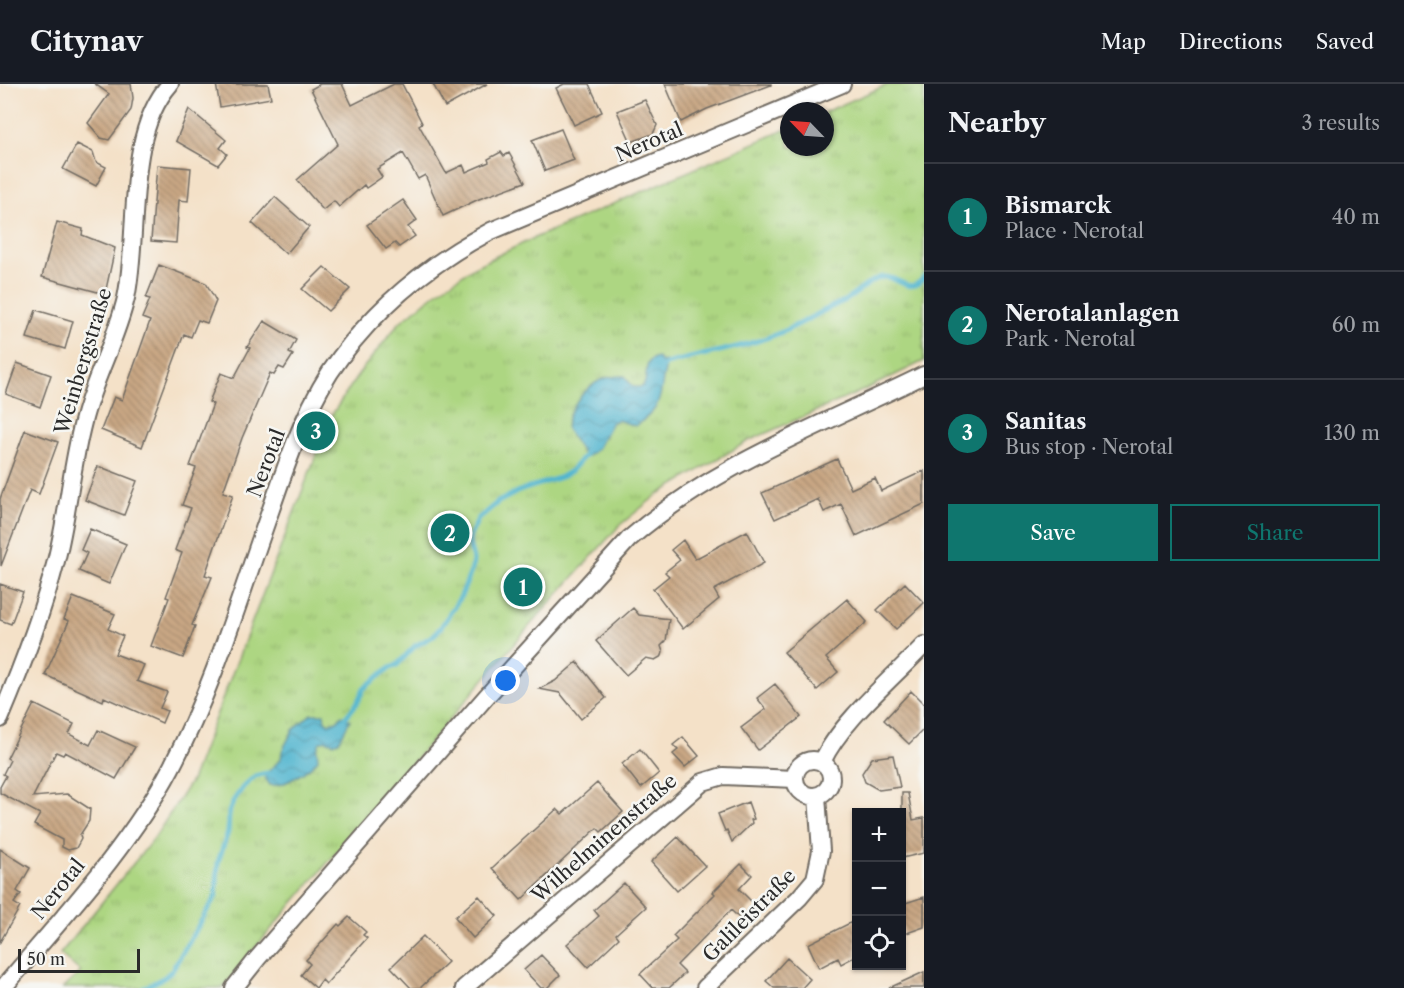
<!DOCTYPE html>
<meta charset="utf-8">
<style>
:root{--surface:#171b24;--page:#242831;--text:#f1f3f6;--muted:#9ea1a6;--line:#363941;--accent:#0f766e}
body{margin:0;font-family:"Libre Caslon Text",serif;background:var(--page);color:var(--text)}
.controls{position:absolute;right:18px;bottom:18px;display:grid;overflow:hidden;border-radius:0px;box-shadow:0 2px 4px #0004}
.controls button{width:54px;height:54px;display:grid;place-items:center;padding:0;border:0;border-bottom:2px solid var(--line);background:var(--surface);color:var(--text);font:30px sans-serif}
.compass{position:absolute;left:780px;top:18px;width:54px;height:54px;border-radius:50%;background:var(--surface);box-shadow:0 2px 4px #0004;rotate:295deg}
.scale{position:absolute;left:18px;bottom:15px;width:122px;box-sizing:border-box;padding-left:6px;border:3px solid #2b2b2b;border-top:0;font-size:16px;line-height:21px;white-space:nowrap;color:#2b2b2b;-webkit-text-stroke:4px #f6f6f2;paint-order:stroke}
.you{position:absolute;left:506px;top:597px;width:21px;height:21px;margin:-15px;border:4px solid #fff;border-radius:50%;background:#1a73e8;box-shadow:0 0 0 9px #1a73e833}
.badge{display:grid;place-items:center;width:39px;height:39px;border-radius:50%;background:var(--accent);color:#fff;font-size:20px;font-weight:700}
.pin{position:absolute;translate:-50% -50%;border:3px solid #fff;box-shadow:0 2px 6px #0006}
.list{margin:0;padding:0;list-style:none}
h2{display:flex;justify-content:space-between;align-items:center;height:78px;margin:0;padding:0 24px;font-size:26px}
h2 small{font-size:20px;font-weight:400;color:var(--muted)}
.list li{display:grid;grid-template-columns:39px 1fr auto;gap:18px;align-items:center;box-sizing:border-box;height:108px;padding:0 24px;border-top:2px solid var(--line)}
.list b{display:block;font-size:22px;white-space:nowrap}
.list p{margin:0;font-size:20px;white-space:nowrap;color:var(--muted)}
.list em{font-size:20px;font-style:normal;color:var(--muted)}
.actions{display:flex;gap:12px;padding:18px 24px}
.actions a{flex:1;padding:14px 0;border:2px solid var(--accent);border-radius:0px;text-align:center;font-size:21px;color:var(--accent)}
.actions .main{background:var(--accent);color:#fff}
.icon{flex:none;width:33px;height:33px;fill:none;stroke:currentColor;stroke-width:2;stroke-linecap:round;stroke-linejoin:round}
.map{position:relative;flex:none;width:924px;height:904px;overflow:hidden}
header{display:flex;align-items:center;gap:36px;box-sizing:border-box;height:84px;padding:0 30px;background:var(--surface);border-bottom:2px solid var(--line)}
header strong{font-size:28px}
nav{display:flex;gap:33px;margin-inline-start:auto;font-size:21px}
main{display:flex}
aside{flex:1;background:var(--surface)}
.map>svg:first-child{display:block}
.park{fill:url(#park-tufts);stroke:#6c8056;stroke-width:1.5}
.water{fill:url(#water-waves);stroke:#3e707d;stroke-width:1.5}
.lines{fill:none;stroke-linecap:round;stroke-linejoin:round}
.stream{stroke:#51b5cf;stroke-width:5}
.building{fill:url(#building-back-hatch)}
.minor-casing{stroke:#716b62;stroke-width:20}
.minor{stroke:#fff;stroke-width:16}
.labels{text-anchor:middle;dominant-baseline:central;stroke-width:5;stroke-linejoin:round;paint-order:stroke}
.street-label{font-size:20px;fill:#2b2b2b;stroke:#f6f6f2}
</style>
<header>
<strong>Citynav</strong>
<nav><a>Map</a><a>Directions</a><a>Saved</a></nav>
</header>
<main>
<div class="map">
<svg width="924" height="904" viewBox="0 0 924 904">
<defs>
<pattern id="park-tufts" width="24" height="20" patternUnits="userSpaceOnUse" patternTransform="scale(1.5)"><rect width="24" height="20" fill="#add682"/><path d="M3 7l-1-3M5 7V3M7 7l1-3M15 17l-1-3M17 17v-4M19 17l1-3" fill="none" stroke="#95b870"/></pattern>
<pattern id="water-waves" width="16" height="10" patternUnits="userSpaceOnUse" patternTransform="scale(1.5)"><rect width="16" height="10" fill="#51b5cf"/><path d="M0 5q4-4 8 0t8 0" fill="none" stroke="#4393a8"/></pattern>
<pattern id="building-back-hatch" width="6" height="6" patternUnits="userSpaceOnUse" patternTransform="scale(1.5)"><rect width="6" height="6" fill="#c9a784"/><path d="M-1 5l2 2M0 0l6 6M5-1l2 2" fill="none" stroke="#a3886c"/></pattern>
</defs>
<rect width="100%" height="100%" fill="#f6f6f2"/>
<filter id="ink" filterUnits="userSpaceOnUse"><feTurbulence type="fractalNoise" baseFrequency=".0167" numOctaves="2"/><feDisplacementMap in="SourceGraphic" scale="12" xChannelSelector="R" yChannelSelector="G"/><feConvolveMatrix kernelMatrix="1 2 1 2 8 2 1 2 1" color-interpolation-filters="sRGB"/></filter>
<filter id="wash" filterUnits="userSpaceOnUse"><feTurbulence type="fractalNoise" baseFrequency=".008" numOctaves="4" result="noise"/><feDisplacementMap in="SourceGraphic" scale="24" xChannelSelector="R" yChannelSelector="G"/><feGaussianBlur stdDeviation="1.35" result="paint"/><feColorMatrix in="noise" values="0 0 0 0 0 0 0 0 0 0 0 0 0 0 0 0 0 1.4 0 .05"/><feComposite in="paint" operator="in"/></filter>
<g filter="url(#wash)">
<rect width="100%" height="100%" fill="#f4e1c8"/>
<path class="park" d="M889,0H924V277L864,306L748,357L657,411L620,441L532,539L249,871L223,904H63L81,888L60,870L155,753L191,697L331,332L360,288L400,238L440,206L474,183L532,155L789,44V63H825V28Z"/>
<path class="water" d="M657,273L661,278L665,277C667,285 664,288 663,295C660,321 656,328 635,342L618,336L612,338L597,365L588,372L583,370L566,345C566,327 585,303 601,296C609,292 617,292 625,292C630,300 633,306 643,302C650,292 641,277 657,273Z
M311,630H324L325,637L329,639L337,637L342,631L350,636L339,657L333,659L326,656L320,658L317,665L318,675C310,686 283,704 270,701L265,694L267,689L281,675L282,667L293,646Z"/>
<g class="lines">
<path class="stream" d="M662,284L666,280C702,270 747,263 782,248C803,239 823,226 844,217C856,211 866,199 879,194C898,188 908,215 924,193
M341,639L357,619L364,604L388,585L397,581L415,562L433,552L441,543L461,512L472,485L473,476L469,459L470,452L478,435L498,418L519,407L561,393L571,387L585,371L586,365
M144,904L165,893L172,886L216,812L218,778L228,748L229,728L234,716L243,703L255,692L267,689L272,691"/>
</g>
<g id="blocks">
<path class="building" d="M95,0H131L133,14L131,26L109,56L101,54L88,39L109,10Z
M216,0H268L271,14L220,23Z
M320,0H342L352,21L394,0H402L422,39L419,41L446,89L463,81L466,88L489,78L488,75L501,68L504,72L509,69L525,98L479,115L443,132L425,91L418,95L403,69L377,85L382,93L366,104L364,101L339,123L334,117L323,126L297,96L338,60L311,5Z
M433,0H487L445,23Z
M564,0H589L602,28L574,41L556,4Z
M665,0H771V1L707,25L681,38Z
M645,16L657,41L653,50L631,58L617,27Z
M189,25L226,56L220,64L227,70L218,81L176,57Z
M561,45L574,76L545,87L532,56Z
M77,60L93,68L96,78L106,83L96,102L63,85Z
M157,81L191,84L188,117L179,116L176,159L151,157Z
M275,113L309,143L286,170L252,139Z
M403,116L417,136L408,143L415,152L399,163L395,159L386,165L367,141Z
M57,138L83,145L82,151L115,164L105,210L42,193Z
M159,181L206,199L216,217L207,239L198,236L191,253L184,250L142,363L101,346L114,313L122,316L150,237L142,234L150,215L146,214Z
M324,183L350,205L328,227L302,205Z
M36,226L73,237L65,265L27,254Z
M264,237L296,256L289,269L293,271L284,285L279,283L274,291L270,289L242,354L223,408L233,411L205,491L212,493L192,541L195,542L183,574L151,562L169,514L166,513L182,469L175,466L191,424L182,421L196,384L190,382L213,320L209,318L221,289L234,294L250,264L247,263Z
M17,279L51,291L40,323L6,310Z
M25,346L58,358L39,410L30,406L1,482L0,415Z
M837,375L851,405L875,394L881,407L924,387V420L856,452L841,420L824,428L818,415L775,435L762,409Z
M98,382L137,397L124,431L85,416Z
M90,445L126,460L109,500L79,487L87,469L81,466Z
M747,447L764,479L714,506L719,515L683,545L653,505L669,492L665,488L680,476L671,466L683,456L695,475Z
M905,499L924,519L896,545L877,526Z
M0,500L23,508L11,540L0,536Z
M73,513L115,530L108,545L123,552L115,570L144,581L137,597L167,608L160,624L167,627L162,639L104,613L103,617L45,591L69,537L64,535Z
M847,515L867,538L826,574L838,588L817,606L784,568Z
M633,524L639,531L669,535L666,557L661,562L663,568L662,572L655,576L646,574L626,591L596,557Z
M577,578L606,614L581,635L560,609L539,605L555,597Z
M775,600L801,633L758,666L741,644L766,625L757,614Z
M911,607L924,620V645L909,660L884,636Z
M34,620L74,640L69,650L90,661L98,646L135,663L116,695L65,668L63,671L56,668L33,713L67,710L90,725L89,737L80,751L81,755L76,764L68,766L62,763V756L34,741L40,730L0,709V703L6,692L3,690L10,676L7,674Z
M683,653L699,672L685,683L673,670L678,666L673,661Z
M640,665L659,689L641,704L622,680Z
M893,671L900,703L879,706L865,698L862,689L872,674Z
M597,699L623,728L601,748L597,744L521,816L492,784L557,725L562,730Z
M902,709H908L913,736L924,734V769L902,774Z
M748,718L754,735L751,736L752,739L732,758L727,746L725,747L718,730Z
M678,753L705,782L677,807L651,778Z
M0,765L30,784L17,807L21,810L14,819L20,823L0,858Z
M741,780L752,791L739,805L754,820L740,835L731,826L677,881L685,889L669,904H653L640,890L677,856L673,852L715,810L713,808Z
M624,799L646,823L616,850L619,854L588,883L567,860L599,832L594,826Z
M479,812L497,832L473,854L455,833Z
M924,813V843L904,850L902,841V820Z
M349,833L366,848L363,851L367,854L326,900L322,896L316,904L301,891L310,880L306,876L338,840L340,842Z
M856,836V872L841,880L838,874L819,884L808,860Z
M423,852L448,878L420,904H411L391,883Z
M541,871L560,891L547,904H541L524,886Z
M787,874L810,895L802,904H774L766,897Z
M924,888V904H889Z"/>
</g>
</g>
<g filter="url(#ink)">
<use href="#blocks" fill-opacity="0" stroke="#716b62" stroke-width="1.5"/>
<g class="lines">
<g class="minor-casing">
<path id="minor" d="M0,635C22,583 42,531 56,477C68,431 71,384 83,338C93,296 116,257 126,214C140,149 124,52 170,0
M795 694a18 18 0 1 1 36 0a18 18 0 1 1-36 0Z
M822,678C841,637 892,595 924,561
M3,904C61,835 129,763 171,684C214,602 240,512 271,425C289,374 307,318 340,274C380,220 432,178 491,147L842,0
M234,904L257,875L486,613L629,455C715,380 823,341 924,291
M464,904L703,698L723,692L795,695
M705,904L799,814L815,795L821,767L817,712"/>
</g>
<use href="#minor" class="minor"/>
</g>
</g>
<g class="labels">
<g class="street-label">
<text transform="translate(649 58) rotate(-23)">Nerotal</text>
<text transform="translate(83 277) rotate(-73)">Weinbergstraße</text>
<text transform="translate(266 379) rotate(-69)">Nerotal</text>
<text transform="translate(604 754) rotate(-41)">Wilhelminenstraße</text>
<text transform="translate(58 805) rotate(-51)">Nerotal</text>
<text transform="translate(749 831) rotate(-45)">Galileistraße</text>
</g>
</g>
</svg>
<div class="controls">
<button>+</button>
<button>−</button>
<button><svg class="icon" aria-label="locate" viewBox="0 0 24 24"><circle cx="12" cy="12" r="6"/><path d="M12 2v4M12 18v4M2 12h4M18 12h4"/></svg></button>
</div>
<svg class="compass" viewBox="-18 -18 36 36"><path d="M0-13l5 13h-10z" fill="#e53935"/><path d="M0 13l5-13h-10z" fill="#9ea1a6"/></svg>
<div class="scale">50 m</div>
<div class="you"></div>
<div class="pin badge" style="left:523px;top:503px">1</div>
<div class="pin badge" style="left:450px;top:449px">2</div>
<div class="pin badge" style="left:316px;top:347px">3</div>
</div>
<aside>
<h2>Nearby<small>3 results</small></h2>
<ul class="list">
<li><span class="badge">1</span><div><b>Bismarck</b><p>Place · Nerotal</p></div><em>40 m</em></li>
<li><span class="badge">2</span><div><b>Nerotalanlagen</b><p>Park · Nerotal</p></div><em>60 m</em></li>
<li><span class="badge">3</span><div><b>Sanitas</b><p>Bus stop · Nerotal</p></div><em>130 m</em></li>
</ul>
<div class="actions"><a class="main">Save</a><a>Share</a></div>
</aside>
</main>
